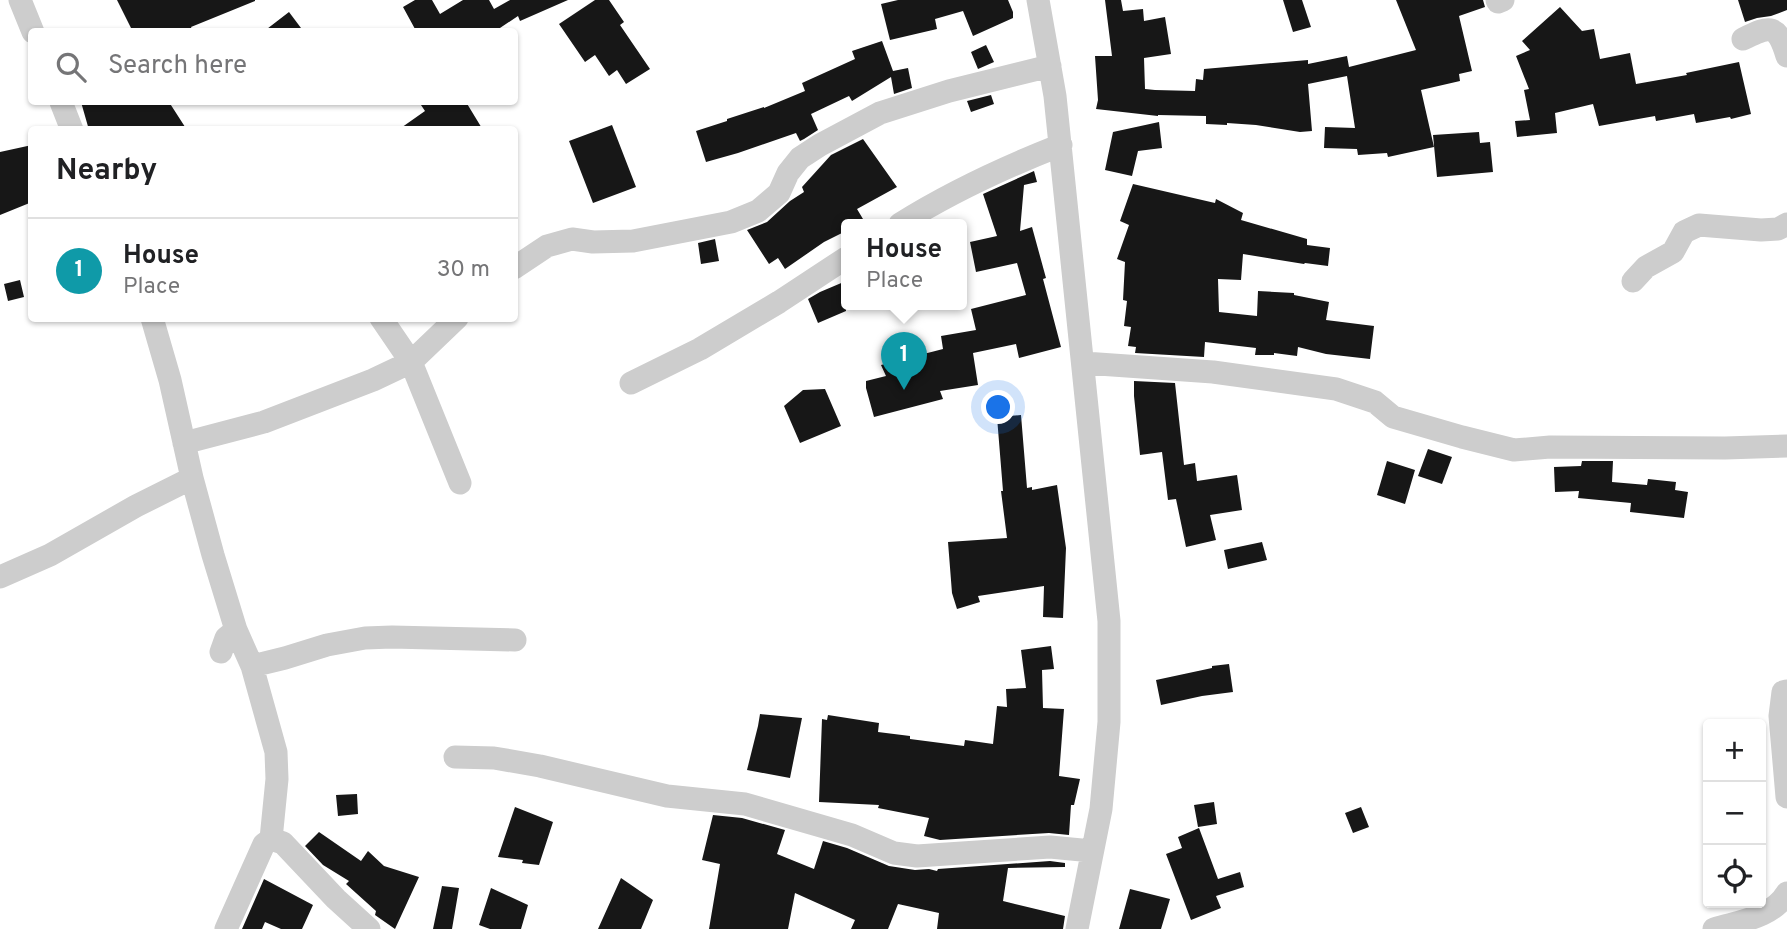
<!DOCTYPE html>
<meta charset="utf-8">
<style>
:root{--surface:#fff;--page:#f6f6f6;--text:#202124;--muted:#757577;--line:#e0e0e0;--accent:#e8313a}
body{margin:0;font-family:Overpass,sans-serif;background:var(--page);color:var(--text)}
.controls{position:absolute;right:21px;bottom:21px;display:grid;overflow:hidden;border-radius:7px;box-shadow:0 2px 5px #0004}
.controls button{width:63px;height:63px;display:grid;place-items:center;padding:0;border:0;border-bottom:2px solid var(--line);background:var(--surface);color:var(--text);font:35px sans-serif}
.you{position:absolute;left:999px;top:408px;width:24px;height:24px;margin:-18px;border:5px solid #fff;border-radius:50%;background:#1a73e8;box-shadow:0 0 0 10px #1a73e833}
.badge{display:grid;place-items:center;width:46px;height:46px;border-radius:50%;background:var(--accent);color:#fff;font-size:23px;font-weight:700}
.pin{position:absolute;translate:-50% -58px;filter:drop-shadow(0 2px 4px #0008)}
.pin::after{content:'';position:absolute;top:37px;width:24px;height:21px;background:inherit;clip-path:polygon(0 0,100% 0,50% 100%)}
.popup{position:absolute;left:841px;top:219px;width:126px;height:91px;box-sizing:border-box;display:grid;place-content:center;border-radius:7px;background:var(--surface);filter:drop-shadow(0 2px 5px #0005);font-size:23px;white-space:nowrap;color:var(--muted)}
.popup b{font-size:26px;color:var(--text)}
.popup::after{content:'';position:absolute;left:50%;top:100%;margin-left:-14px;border:14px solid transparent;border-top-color:var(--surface)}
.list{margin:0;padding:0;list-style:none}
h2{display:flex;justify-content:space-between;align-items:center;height:91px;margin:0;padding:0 28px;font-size:30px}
h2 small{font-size:23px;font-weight:400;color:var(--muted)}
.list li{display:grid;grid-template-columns:46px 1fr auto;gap:21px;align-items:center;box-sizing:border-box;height:105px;padding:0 28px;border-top:2px solid var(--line)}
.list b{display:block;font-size:26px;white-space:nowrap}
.list p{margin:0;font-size:23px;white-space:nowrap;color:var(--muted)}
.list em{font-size:23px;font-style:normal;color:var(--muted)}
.icon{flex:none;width:38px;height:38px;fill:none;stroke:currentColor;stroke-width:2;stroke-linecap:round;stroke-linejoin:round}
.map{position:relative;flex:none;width:1787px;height:929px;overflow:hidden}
.search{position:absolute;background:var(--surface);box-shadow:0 2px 5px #0004;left:28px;top:28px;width:490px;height:77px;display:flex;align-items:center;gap:18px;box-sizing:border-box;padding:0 24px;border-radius:7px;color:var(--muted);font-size:26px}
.panel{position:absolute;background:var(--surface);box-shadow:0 2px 5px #0004;left:28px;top:126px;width:490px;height:196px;border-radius:7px}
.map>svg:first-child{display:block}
.building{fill:#171717}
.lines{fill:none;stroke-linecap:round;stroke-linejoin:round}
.minor{stroke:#cdcdcd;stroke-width:23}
</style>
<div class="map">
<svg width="1787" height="929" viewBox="0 0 1787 929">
<rect width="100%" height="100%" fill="#fff"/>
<path class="building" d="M117,0H255V1L191,27L193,32H133Z
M415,0H432L440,14L463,0H489L494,9L510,0H568L520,21L518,16L494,32H411L415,29L403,7Z
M595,0H609L624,22L620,25L650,69L626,84L617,70L609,76L595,55L585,62L559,24Z
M898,0H1008L1013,12V18L973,36L963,11L935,19L937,29L890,40L881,4Z
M1105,0H1121L1123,11L1143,9L1144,21L1165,17L1171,54L1144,58L1145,89L1155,90L1195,91L1196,79L1203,80L1204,69L1308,60V64L1347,56L1349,67L1416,50L1396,0H1483L1485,7L1459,16L1472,71L1459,74L1460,81L1421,90L1434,147L1388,157L1387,153L1358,155L1357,149L1324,148L1325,127L1355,128L1347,76L1308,84L1312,131L1300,132L1256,125L1227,123V125L1206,124V116L1158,115V116L1096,109L1098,100L1095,56H1112Z
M1283,0H1302L1311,27L1293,32Z
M1738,0H1787V10L1771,16L1757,18L1745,22Z
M1560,7L1582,31L1594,29L1600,59L1630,53L1636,84L1687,75L1686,73L1739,62L1751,114L1731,119L1730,117L1696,123L1694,114L1656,121L1655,116L1599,126L1593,104L1555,113L1557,133L1517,137L1515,121L1530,120L1524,90L1529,89L1516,56L1530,50L1522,41Z
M289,12L304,32H263Z
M882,41L893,71L908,68L912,88L894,94L891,77L852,101L849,96L811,114L818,130L804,139L800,141L796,133L738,153L706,162L696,131L727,121V119L764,107V108L805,91L802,83L855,59L852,51Z
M986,45L994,62L978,69L971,52Z
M991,95L994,104L971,112L967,101Z
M81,102H169L187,130H89Z
M419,102H466L483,130H398L425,111Z
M1159,122L1162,148L1138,151L1132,176L1105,170L1113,132Z
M612,125L636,187L593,203L569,141Z
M1479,132L1480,143L1490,142L1493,172L1437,177L1433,135Z
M863,139L897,187L857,209L866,224H846V231L824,242L785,269L778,258L769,264L747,230L767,222L790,201L804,192L802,187L831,155Z
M32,145V202L0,215V152Z
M1034,171L1037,182L1024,185L1020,231L1032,227L1046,278L1043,279L1061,347L1019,358L1016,344L973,353L978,385L940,391L943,399L874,417L866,388V381L886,376L881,365L943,349L941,336L976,330L971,309L1026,295L1017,263L976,272L970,242L997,236L983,194Z
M1133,184L1215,203L1216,199L1243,213L1241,220L1307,239V245L1330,248L1328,266L1305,263L1304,264L1243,254L1241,280L1218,279L1219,312L1257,316L1258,291L1294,293V295L1329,302L1326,320L1374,326L1370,359L1326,354L1298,347L1297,356L1274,353V355H1255L1256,348L1205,342L1204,357L1135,353L1136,347L1128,346L1131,327L1124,326L1127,301L1123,300L1125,262L1117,259L1129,225L1120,221Z
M715,239L719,261L701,264L698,243Z
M20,280L24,297L8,301L4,284Z
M846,281V311L818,323L808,299L820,292Z
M1134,381L1175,383L1184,465L1195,463L1197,481L1237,475L1242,510L1210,515L1216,540L1186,547L1176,499L1168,500L1162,452L1140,455L1134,396Z
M825,389L841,426L800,443L784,406L803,390Z
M1021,415L1027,488L1032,487V490L1057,485L1066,548L1063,618L1043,617L1044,586L978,596L980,602L957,609L952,593L948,542L1007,538L1001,491H1003L997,417Z
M1428,449L1452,457L1442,484L1418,476Z
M1387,461L1415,470L1405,504L1377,495Z
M1582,461H1613L1612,482L1647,485L1648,479L1676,482L1675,490L1688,492L1684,518L1630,512L1631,503L1578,498L1579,491L1555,492L1554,467L1581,466Z
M1262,542L1267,560L1228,569L1224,550Z
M1051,646L1054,669L1042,670L1043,708L1064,709L1059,776L1080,779L1074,805H1071L1069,835L1049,833L940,840L924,836L929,818L878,808L879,805L819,802L822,719L827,720L828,715L879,723L878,732L910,736V739L964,746L965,740L993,744L997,706L1007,707L1006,689L1026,688L1021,650Z
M1229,664L1233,692L1202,696L1161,705L1156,680L1212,668V666Z
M760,714L802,718L790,778L747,770L758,726Z
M357,794L358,814L338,816L336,795Z
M1214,802L1217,824L1198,827L1194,805Z
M515,807L553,822L539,865L522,863L523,860L498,857Z
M1361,807L1369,827L1353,833L1345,813Z
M713,815L742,818L785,830L777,854L814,869L823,841L847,848L889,866L915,870L929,869L937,871L938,869L1050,861L1065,863V867L1008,868L1003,901L1065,916L1063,929H937L939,913L898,904L888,929H851L855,920L795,893L788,929H709L720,864L702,860Z
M1199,828L1218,879L1240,872L1244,887L1216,896L1221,908L1191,920L1166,854L1182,848L1178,837Z
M319,832L361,861L368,851L384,866L419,877L395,929L375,915L376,911L346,884L349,881L323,865L305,846Z
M621,878L653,900L641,929H598Z
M264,879L313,905L302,929H281L265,922L262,929H242Z
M442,886L459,888L452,929H433Z
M491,888L528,905L521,929H490L479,925Z
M1130,889L1170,899L1161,929H1119Z"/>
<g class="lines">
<path class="minor" d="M20,0L33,32
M1038,0L1055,96L1109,621V722L1101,809L1077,929
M1497,0L1498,2L1503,0
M1743,39C1771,25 1777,24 1787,56
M61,102L72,130
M900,224C951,192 1005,167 1061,145
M514,268L547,246L572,239L593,242L633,241L731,222L758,211L779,193L788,173L800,158L820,145L880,113L949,91L1050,66
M1633,281L1646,267L1673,252L1684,232L1699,225L1761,230L1778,229L1787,224
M152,318L170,380L192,478L213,555L236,630L252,666L276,752L277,779L271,839
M381,318L411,362L460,483
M1084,363L1213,372L1336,389L1375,402L1393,417L1462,437L1514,450L1550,447L1725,448L1787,446
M631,383L700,349L779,302L846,258
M184,443L264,422L373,380L411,362L457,318
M0,577L50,555L136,506L192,478
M221,652L226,638L236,630
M252,666L285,658L327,645L365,638L392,637L515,640
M1787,691L1783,692L1780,716L1787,797
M455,757L494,758L540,766L667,796L745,804L852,835L894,853L917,856L1050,847L1092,851
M226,929L264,844L271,839L283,843L336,899L369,929
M1714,929C1740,921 1772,918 1787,893"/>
</g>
</svg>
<div class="controls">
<button>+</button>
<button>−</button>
<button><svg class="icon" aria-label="locate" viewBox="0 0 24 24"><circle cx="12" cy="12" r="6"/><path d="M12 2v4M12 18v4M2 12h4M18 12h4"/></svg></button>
</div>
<div class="you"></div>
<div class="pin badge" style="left:904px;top:390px;background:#0f9aa8">1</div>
<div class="popup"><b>House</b>Place</div>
<div class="search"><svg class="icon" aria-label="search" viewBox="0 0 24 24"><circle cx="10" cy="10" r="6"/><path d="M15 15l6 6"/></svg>Search here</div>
<section class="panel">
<h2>Nearby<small></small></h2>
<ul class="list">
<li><span class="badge" style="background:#0f9aa8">1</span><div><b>House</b><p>Place</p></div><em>30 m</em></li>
</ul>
</section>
</div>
